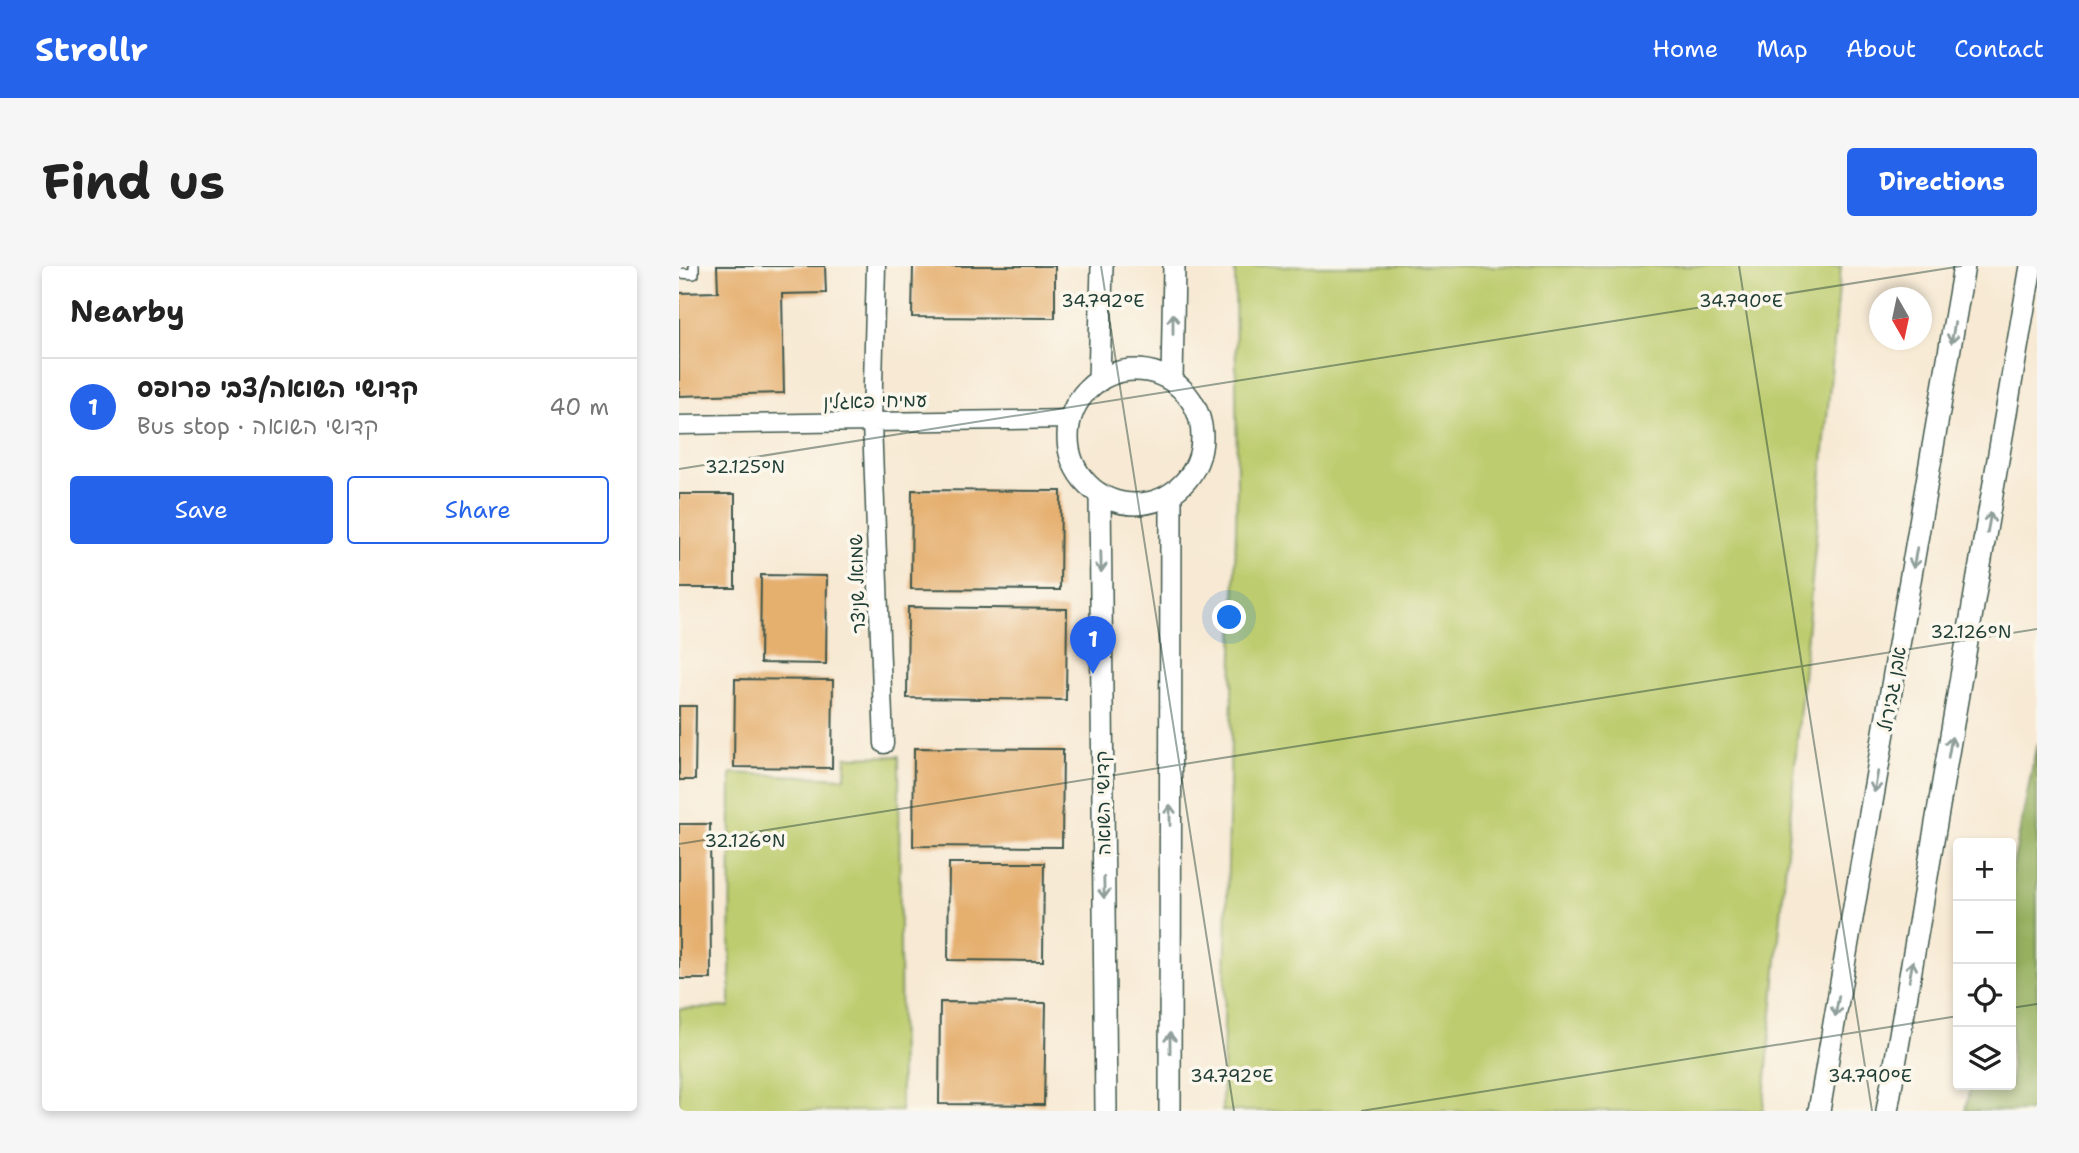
<!DOCTYPE html>
<meta charset="utf-8">
<style>
:root{--surface:#fff;--page:#f6f6f6;--text:#222;--muted:#767676;--line:#e0e0e0;--accent:#2563eb}
body{margin:0;font-family:"Shantell Sans","Playpen Sans Hebrew",sans-serif;background:var(--page);color:var(--text)}
.controls{position:absolute;right:21px;bottom:21px;display:grid;overflow:hidden;border-radius:7px;box-shadow:0 4px 10px #0003}
.controls button{width:63px;height:63px;display:grid;place-items:center;padding:0;border:0;border-bottom:2px solid var(--line);background:var(--surface);color:var(--text);font:35px sans-serif}
.compass{position:absolute;left:1190px;top:21px;width:63px;height:63px;border-radius:50%;background:var(--surface);box-shadow:0 4px 10px #0003;rotate:171deg}
.you{position:absolute;left:551px;top:352px;width:24px;height:24px;margin:-18px;border:5px solid #fff;border-radius:50%;background:#1a73e8;box-shadow:0 0 0 10px #1a73e833}
.badge{display:grid;place-items:center;width:46px;height:46px;border-radius:50%;background:var(--accent);color:#fff;font-size:23px;font-weight:700}
.pin{position:absolute;translate:-50% -58px;filter:drop-shadow(0 2px 4px #0008)}
.pin::after{content:'';position:absolute;top:37px;width:24px;height:21px;background:inherit;clip-path:polygon(0 0,100% 0,50% 100%)}
.list{margin:0;padding:0;list-style:none}
h2{display:flex;justify-content:space-between;align-items:center;height:91px;margin:0;padding:0 28px;font-size:30px}
h2 small{font-size:23px;font-weight:400;color:var(--muted)}
.list li{display:grid;grid-template-columns:46px 1fr auto;gap:21px;align-items:center;box-sizing:border-box;height:98px;padding:0 28px;border-top:2px solid var(--line)}
.list b{display:block;font-size:26px;white-space:nowrap}
.list p{margin:0;font-size:23px;white-space:nowrap;color:var(--muted)}
.list em{font-size:23px;font-style:normal;color:var(--muted)}
.actions{display:flex;gap:14px;padding:21px 28px}
.actions a{flex:1;padding:16px 0;border:2px solid var(--accent);border-radius:7px;text-align:center;font-size:24px;color:var(--accent)}
.actions .main{background:var(--accent);color:#fff}
.icon{flex:none;width:38px;height:38px;fill:none;stroke:currentColor;stroke-width:2;stroke-linecap:round;stroke-linejoin:round}
.map{position:relative;flex:none;width:1358px;height:845px;overflow:hidden;border-radius:7px}
header{display:flex;align-items:center;gap:42px;box-sizing:border-box;height:98px;padding:0 35px;background:var(--accent);color:#fff}
header strong{font-size:33px}
nav{display:flex;gap:38px;margin-inline-start:auto;font-size:24px}
.intro{display:flex;align-items:center;justify-content:space-between;box-sizing:border-box;height:168px;padding:0 42px}
h1{margin:0;font-size:49px}
.button{padding:18px 32px;border-radius:7px;background:var(--accent);color:#fff;font-size:24px;font-weight:700}
main{display:flex;gap:42px;padding:0 42px}
aside{flex:1;background:var(--surface);border-radius:7px;box-shadow:0 4px 10px #0003}
.map>svg:first-child{display:block}
.green{fill:#bdcc6e;stroke:#6e8451;stroke-width:2}
.forest{fill:#96b061;stroke:#5a764a;stroke-width:2}
.building{fill:#e5af6e}
.lines{fill:none;stroke-linecap:round;stroke-linejoin:round}
.service-casing{stroke:#3f574c;stroke-width:12}
.minor-casing{stroke:#3f574c;stroke-width:21}
.tertiary-casing{stroke:#3f574c;stroke-width:24}
.service{stroke:#fff;stroke-width:9}
.minor{stroke:#fff;stroke-width:18}
.tertiary{stroke:#fff;stroke-width:21}
.oneway{stroke:#8f9e9a}
.ticks{fill:none;stroke:#1f3d34;stroke-width:2;stroke-opacity:0.45}
.labels{text-anchor:middle;dominant-baseline:central;stroke-width:7;stroke-linejoin:round;paint-order:stroke}
.street-label{font-size:19px;fill:#1f3d34;stroke:#fbf7ec}
.ticks-label{font-size:18px;text-anchor:middle;fill:#1f3d34;stroke:#fbf7ec;stroke-width:7;stroke-linejoin:round;paint-order:stroke}
</style>
<header>
<strong>Strollr</strong>
<nav><a>Home</a><a>Map</a><a>About</a><a>Contact</a></nav>
</header>
<div class="intro"><h1>Find us</h1><a class="button">Directions</a></div>
<main>
<aside>
<h2>Nearby<small></small></h2>
<ul class="list">
<li><span class="badge">1</span><div><b>קדושי השואה/צבי פרופס</b><p>Bus stop · קדושי השואה</p></div><em>40 m</em></li>
</ul>
<div class="actions"><a class="main">Save</a><a>Share</a></div>
</aside>
<div class="map">
<svg width="1358" height="845" viewBox="0 0 1358 845">
<rect width="100%" height="100%" fill="#fbf7ec"/>
<filter id="ink" filterUnits="userSpaceOnUse"><feTurbulence type="fractalNoise" baseFrequency=".0143" numOctaves="2"/><feDisplacementMap in="SourceGraphic" scale="14" xChannelSelector="R" yChannelSelector="G"/><feConvolveMatrix kernelMatrix="1 2 1 2 8 2 1 2 1" color-interpolation-filters="sRGB"/></filter>
<filter id="wash" filterUnits="userSpaceOnUse"><feTurbulence type="fractalNoise" baseFrequency=".00686" numOctaves="4" result="noise"/><feDisplacementMap in="SourceGraphic" scale="28" xChannelSelector="R" yChannelSelector="G"/><feGaussianBlur stdDeviation="1.57" result="paint"/><feColorMatrix in="noise" values="0 0 0 0 0 0 0 0 0 0 0 0 0 0 0 0 0 1.4 0 .05"/><feComposite in="paint" operator="in"/></filter>
<g filter="url(#wash)">
<rect width="100%" height="100%" fill="#f7e9d3"/>
<path class="green" d="M556,0H1162L1084,845H543L558,220Z
M220,490L222,845H0V743L51,741L52,507L166,512L167,491Z"/>
<path class="forest" d="M1358,477V845H1286L1291,819H1332V610Z"/>
<g id="blocks">
<path class="building" d="M38,0H146L147,27L103,28L105,127L0,130V27L39,26Z
M234,0H376V52L233,51Z
M233,224L382,225L381,324L232,323Z
M0,228H56V322H0Z
M82,309L148,310L147,398L81,397Z
M229,341L388,343L387,434L228,432Z
M56,413L154,414L153,502L55,501Z
M0,440H17L16,514H0Z
M235,482L384,483L383,581L234,580Z
M0,558H31L32,713H0Z
M270,597H365L364,695L269,694Z
M261,736L367,737L365,839L260,838Z"/>
</g>
</g>
<g filter="url(#ink)">
<use href="#blocks" fill-opacity="0" stroke="#3f574c" stroke-width="2"/>
<g class="lines">
<g class="service-casing">
<path id="service" d="M0,7L15,8V0"/>
</g>
<g class="minor-casing">
<path id="minor" d="M197,0L193,157L205,478
M0,159L392,153"/>
</g>
<g class="tertiary-casing">
<path id="tertiary" d="M389 171a67 67 0 1 1 134 0a67 67 0 1 1-134 0Z
M420,115L423,0
M493,115L495,0
M421,228L427,845
M491,845L492,228
M1140,845L1285,0
M1208,845L1352,0"/>
</g>
<use href="#service" class="service"/>
<use href="#minor" class="minor"/>
<use href="#tertiary" class="tertiary"/>
</g>
<defs><path id="oneway-shaft" d="M-6 0H5M1.5-3L5.5 0L1.5 3" fill="none" stroke-width="1.6" stroke-linecap="round" stroke-linejoin="round" transform="scale(1.75)"/></defs>
<g class="oneway">
<use href="#oneway-shaft" transform="translate(494 58) rotate(-90)"/>
<use href="#oneway-shaft" transform="translate(1274 67) rotate(99)"/>
<use href="#oneway-shaft" transform="translate(1310 257) rotate(-80)"/>
<use href="#oneway-shaft" transform="translate(1236 292) rotate(100)"/>
<use href="#oneway-shaft" transform="translate(422 296) rotate(89)"/>
<use href="#oneway-shaft" transform="translate(1271 481) rotate(-80)"/>
<use href="#oneway-shaft" transform="translate(1197 516) rotate(100)"/>
<use href="#oneway-shaft" transform="translate(491 549) rotate(-90)"/>
<use href="#oneway-shaft" transform="translate(425 622) rotate(89)"/>
<use href="#oneway-shaft" transform="translate(1232 705) rotate(-80)"/>
<use href="#oneway-shaft" transform="translate(1158 740) rotate(100)"/>
<use href="#oneway-shaft" transform="translate(491 777) rotate(-90)"/>
</g>
</g>
<path class="ticks" d="M422,0L555,845M1060,0L1193,845M0,203L1283,0M0,578L1358,363M1332,742L1358,738M682,845L1279,750"/>
<g class="labels">
<g class="street-label">
<text transform="translate(196 135) rotate(-1)">עמיחי פאגלין</text>
<text transform="translate(178 318) rotate(-92)">שמואל שניצר</text>
<text transform="translate(1213 423) rotate(-80)">אבן גבירול</text>
<text transform="translate(424 537) rotate(-91)">קדושי השואה</text>
</g>
</g>
<g class="ticks-label">
<text x="1062" y="41">34.790°E</text>
<text x="424" y="41">34.792°E</text>
<text x="66" y="207">32.125°N</text>
<text x="1292" y="372">32.126°N</text>
<text x="66" y="581">32.126°N</text>
<text x="553" y="816">34.792°E</text>
<text x="1191" y="816">34.790°E</text>
</g>
</svg>
<div class="controls">
<button>+</button>
<button>−</button>
<button><svg class="icon" aria-label="locate" viewBox="0 0 24 24"><circle cx="12" cy="12" r="6"/><path d="M12 2v4M12 18v4M2 12h4M18 12h4"/></svg></button>
<button><svg class="icon" aria-label="layers" viewBox="0 0 24 24"><path d="M12 4l9 5-9 5-9-5zM3 14l9 5 9-5"/></svg></button>
</div>
<svg class="compass" viewBox="-18 -18 36 36"><path d="M0-13l5 13h-10z" fill="#e53935"/><path d="M0 13l5-13h-10z" fill="#767676"/></svg>
<div class="you"></div>
<div class="pin badge" style="left:414px;top:408px">1</div>
</div>
</main>
